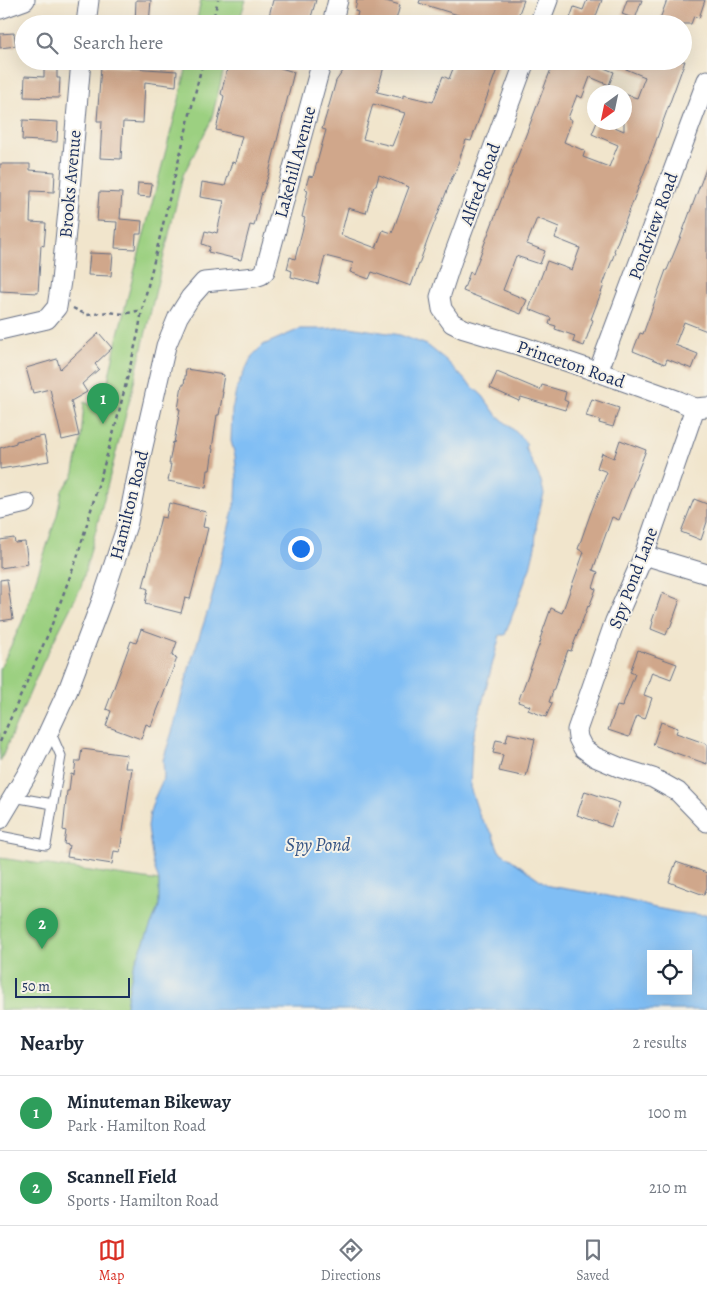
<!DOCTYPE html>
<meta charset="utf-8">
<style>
:root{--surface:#fff;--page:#f2f2f3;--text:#1f2937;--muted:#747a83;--line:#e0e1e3;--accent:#d93025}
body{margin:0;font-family:Alegreya,serif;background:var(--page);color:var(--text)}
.controls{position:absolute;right:15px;bottom:15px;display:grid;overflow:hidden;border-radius:0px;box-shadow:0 5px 20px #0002}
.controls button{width:45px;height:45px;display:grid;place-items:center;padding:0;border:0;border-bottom:1px solid var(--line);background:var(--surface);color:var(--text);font:25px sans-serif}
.compass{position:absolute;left:587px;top:85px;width:45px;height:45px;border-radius:50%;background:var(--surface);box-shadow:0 5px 20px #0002;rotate:213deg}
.scale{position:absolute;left:15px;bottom:12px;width:115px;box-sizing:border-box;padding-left:5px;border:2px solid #1b2f5e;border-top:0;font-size:14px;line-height:18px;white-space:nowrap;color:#1b2f5e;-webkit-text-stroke:4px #f7f3e8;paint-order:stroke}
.you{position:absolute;left:300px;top:548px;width:18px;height:18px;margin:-12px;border:4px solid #fff;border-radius:50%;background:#1a73e8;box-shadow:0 0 0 8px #1a73e833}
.badge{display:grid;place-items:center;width:32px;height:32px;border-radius:50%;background:var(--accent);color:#fff;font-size:16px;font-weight:700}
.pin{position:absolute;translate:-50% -41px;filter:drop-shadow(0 1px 2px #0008)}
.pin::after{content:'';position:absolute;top:26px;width:18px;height:15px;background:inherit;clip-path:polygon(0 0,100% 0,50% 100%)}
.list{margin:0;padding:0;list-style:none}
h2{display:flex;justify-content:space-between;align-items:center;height:65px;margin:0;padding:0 20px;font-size:21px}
h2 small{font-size:16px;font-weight:400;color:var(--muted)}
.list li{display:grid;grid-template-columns:32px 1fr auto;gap:15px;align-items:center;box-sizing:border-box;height:75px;padding:0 20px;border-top:1px solid var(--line)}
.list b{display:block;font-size:19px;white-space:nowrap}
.list p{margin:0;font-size:16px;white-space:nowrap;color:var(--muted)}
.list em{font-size:16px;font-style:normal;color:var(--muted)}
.icon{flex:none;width:28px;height:28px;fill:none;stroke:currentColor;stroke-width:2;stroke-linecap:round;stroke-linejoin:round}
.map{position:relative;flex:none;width:707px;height:1010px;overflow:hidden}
.search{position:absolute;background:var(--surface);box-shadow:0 5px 20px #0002;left:15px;right:15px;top:15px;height:55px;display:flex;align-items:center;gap:12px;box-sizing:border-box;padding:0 18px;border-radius:28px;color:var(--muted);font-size:19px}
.sheet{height:215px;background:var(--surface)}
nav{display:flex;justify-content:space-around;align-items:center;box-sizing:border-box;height:70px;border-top:1px solid var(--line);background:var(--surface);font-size:14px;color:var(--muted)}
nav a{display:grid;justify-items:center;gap:2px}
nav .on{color:var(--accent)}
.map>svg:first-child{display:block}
.green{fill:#9cd081;stroke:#5c8070}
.water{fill:#80bef4;stroke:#4e76a9;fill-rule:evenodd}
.building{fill:#d0a78b;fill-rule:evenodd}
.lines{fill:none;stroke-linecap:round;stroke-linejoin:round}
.service-casing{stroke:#666f84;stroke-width:11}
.minor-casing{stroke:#666f84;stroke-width:21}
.path{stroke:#666f84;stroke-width:2.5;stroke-dasharray:4 4;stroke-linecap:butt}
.service{stroke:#fff;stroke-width:9}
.minor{stroke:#fff;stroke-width:19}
.labels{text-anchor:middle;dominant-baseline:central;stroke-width:4;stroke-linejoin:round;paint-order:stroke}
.street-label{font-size:18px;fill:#1b2f5e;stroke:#f7f3e8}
.water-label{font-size:19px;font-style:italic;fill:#345384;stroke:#f7f3e8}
</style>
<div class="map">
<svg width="707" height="1010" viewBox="0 0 707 1010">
<rect width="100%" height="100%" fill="#f7f3e8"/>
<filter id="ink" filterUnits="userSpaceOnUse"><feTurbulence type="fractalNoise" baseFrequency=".02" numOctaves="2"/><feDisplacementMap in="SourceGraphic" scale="10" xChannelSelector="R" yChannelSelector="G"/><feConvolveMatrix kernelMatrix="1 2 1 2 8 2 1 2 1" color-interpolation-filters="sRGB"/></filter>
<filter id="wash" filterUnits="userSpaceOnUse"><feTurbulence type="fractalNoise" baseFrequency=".0096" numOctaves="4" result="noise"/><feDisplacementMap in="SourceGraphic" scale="20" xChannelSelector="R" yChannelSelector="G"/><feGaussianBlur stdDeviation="1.12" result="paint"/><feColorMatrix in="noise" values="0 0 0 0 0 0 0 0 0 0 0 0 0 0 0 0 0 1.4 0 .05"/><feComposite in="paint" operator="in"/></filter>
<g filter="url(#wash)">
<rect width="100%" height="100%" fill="#f1e5cc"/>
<path class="green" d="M201,0H246L238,24H196Z
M188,61H226L211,121L183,175L131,395L81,587L43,662L0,762V669L22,622L57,515L62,490L73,477L81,439L84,402L102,409L118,334L179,100Z
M0,858L159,881V906L133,968L125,1010H0Z"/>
<path class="water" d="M350,327L400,335L427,345L446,360L465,380L483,396L495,413L518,434L527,444L525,447L541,481L544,494L537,518L535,547L530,568L505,635H500L472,742L470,787L480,817L492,833L499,851L549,886L604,895L639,903L651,907L682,913L703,915L707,914V1010H125L133,968L159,906V881L153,863L148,827L150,812L154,799L164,777L163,760L172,732L190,665L211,601L236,498L237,479L235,456L231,441L232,410L237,387L252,356L263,345L300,329H321ZM651,954H688V991H651Z"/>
<g id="blocks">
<path class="building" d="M136,0H151L149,24H135Z
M273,0H316L309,24H267Z
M357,0H382L400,5L395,24H355L358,12L355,11Z
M420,0H524L515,24H466L468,18L419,3Z
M587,0H602L593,24H568L574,7L583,10Z
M627,0H642L635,19L622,14Z
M667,0H705L699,18L694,16L691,24H658Z
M14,33L16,46L0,48V34Z
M229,61H257L294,72L269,173L263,192H262L254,226L250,225L241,260L208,252L210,247L202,244L205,231L213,233L214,232L217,233L224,201L200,197L202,182L225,186L232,162L235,163L242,136L216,130L224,96L221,94Z
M333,61H377L385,63L377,92L403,98V95L433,102L443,76L449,79L456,61H500L471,141L466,140L454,175H453L428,239L411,286L372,272L369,279L350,272L353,263L325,256L318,284L291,277L292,271L287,269L290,257L295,259L305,220H304L305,218L302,217L308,190L305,189L309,176L313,177L326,130L322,129L326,116L336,81L343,71L332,68ZM373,104L405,113L392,146L363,139ZM379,175L409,187L392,233L383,230L376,248L341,235L348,208L366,213L374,186H376Z
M554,61H595L594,64L614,72L609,85L590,77L582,98L577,95L568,118L572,120L564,142L585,151L583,157L609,167L618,145L592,134L597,122H603L624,131V94L637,98L645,77L607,61H685L653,149L614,251L615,252L603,285H604L591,319L593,320L584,346L573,342L575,336L555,329L556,326L549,324L551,318L529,309L547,261L572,270L580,248L555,238L559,227L537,218L527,244L545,251L540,264L516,256L503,290L527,300L521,314L463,291L470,272L473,274Z
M101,66L177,71L176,86L145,82L143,123L123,122L121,159L100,158L102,121H97Z
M44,67L57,68V78H60L59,98L24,97L25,76L44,77Z
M23,120L58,122L57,142L22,140Z
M0,164H30V170L55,172L54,192L31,191L30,222L46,223L44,246L41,245L38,293L0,291Z
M706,169H707V331L684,322L675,345L698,354L692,369L667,359L665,364L633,351L640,333L643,334L666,270H667L681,236Z
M138,183L152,184L150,197L137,196Z
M99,192L122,193L120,219L142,221L141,234H136L135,249L115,248L117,222L97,221Z
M90,253L113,254L111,276L88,275Z
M99,333L112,348L95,364L99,369L82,384L87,392L71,401L79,436L62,440L50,389L33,393L26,368L57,359L60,369Z
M186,369L224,375L221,392H223L219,415H217L212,449H213L210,470H208L206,488L168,481L171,464H169L173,442L174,443L180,409H178L182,385H184Z
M497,372L540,390L542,385L566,392L564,400L568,402L565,410L521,397L519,401L490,388Z
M592,399L619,408L613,427L599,423L600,420L586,416Z
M44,436L49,461L0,469V448L16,443V441Z
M620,440L646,450L619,520L612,517L593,570L598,572L593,588L596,589L589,607L588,606L571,651L568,650L549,702L552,703L546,717L528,710L530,706L518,702L541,640L540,639L551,608L562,613L584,552L578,549L591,512L607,472L597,468L602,453L614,458Z
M694,499L707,504V522L701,540L681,532Z
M169,503L206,512L203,527L208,528L199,565L190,599L185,598L181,613L145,604L148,589L143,587L157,533L161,517L166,518Z
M14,538L15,543L25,542L28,564L0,568V540Z
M7,579L13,619L0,621V580Z
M662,593L680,600L670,628L669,627L666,635L651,629L653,622L652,621Z
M141,629L177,642L172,656L177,658L161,701L151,726L146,724L141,739L106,726L111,711L106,709L122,666L131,641L136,643Z
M638,650L677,664L671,679L652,672L644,695L652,698L645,719L637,716L629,737L608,730L617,706L622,707L635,674L630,672Z
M661,722L678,728L676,733L707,744V764L653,745Z
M508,733L535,739L526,777L499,771L503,755L493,753L496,740L506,742Z
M82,749L127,755L125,768H132L120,852L114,851L112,864L67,857L69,845L64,844L66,831L63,830L67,791H69L71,774L74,775L76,761H80Z
M585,791L620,803L611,827L577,815Z
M676,862L707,873V887L704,895L669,882Z"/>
</g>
</g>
<g filter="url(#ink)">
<use href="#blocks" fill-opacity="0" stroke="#666f84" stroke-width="1"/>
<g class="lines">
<g class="service-casing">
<path id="service" d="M13,797L53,804
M0,836L46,845L61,756L54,740L48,733"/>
</g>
<g class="minor-casing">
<path id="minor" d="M0,9L25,0
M86,24L89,0
M332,24L338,0
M539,24L548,0
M525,61L452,260L440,297L442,309L452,323L464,329L521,346L598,372L679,401L695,408L707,407
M0,330L47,319L57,307L61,281L69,201L81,61
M598,372L707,80
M695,408L644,555L615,621L577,730L578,738L583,748L595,757L621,768L653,778L678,792L707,822
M0,509L26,503
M644,555L707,574
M0,819L27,774L48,733L68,690L102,600L128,522L142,451L166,346L178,317L190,298L204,282L255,277L261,275L265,271L322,61"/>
</g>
<path class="path" d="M212,24L218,0
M73,308L87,315L109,312L123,314L142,310
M0,742L49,632L77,558L116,424L138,334L142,310L203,61"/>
<use href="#service" class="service"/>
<use href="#minor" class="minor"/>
</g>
</g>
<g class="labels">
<g class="street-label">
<text transform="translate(295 162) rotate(-75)">Lakehill Avenue</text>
<text transform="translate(70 184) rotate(-85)">Brooks Avenue</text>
<text transform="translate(480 184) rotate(-70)">Alfred Road</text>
<text transform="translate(653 226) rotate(-70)">Pondview Road</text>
<text transform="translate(571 364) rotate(19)">Princeton Road</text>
<text transform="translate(129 505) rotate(-76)">Hamilton Road</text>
<text transform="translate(633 578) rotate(-69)">Spy Pond Lane</text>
</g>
<g class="water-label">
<text x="318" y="845">Spy Pond</text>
</g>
</g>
</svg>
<div class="controls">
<button><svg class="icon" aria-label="locate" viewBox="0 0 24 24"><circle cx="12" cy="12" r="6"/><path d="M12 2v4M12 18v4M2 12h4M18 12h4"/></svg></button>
</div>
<svg class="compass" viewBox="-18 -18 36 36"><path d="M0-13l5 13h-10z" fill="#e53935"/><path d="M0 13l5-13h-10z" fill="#747a83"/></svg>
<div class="scale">50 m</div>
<div class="you"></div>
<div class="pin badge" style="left:103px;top:424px;background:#2e9e5b">1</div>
<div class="pin badge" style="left:42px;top:949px;background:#2e9e5b">2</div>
<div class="search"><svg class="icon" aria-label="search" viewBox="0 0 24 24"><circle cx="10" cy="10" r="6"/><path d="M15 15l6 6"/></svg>Search here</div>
</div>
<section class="sheet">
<h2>Nearby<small>2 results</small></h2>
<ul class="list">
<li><span class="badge" style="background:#2e9e5b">1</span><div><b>Minuteman Bikeway</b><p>Park · Hamilton Road</p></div><em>100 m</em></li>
<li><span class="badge" style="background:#2e9e5b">2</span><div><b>Scannell Field</b><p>Sports · Hamilton Road</p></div><em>210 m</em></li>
</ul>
</section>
<nav>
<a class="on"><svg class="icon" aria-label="map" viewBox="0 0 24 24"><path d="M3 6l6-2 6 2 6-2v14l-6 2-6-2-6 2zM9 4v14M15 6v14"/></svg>Map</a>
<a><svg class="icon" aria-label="directions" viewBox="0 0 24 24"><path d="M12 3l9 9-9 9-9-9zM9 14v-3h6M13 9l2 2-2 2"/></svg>Directions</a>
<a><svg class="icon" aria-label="saved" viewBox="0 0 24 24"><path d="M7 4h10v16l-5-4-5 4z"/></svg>Saved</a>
</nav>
